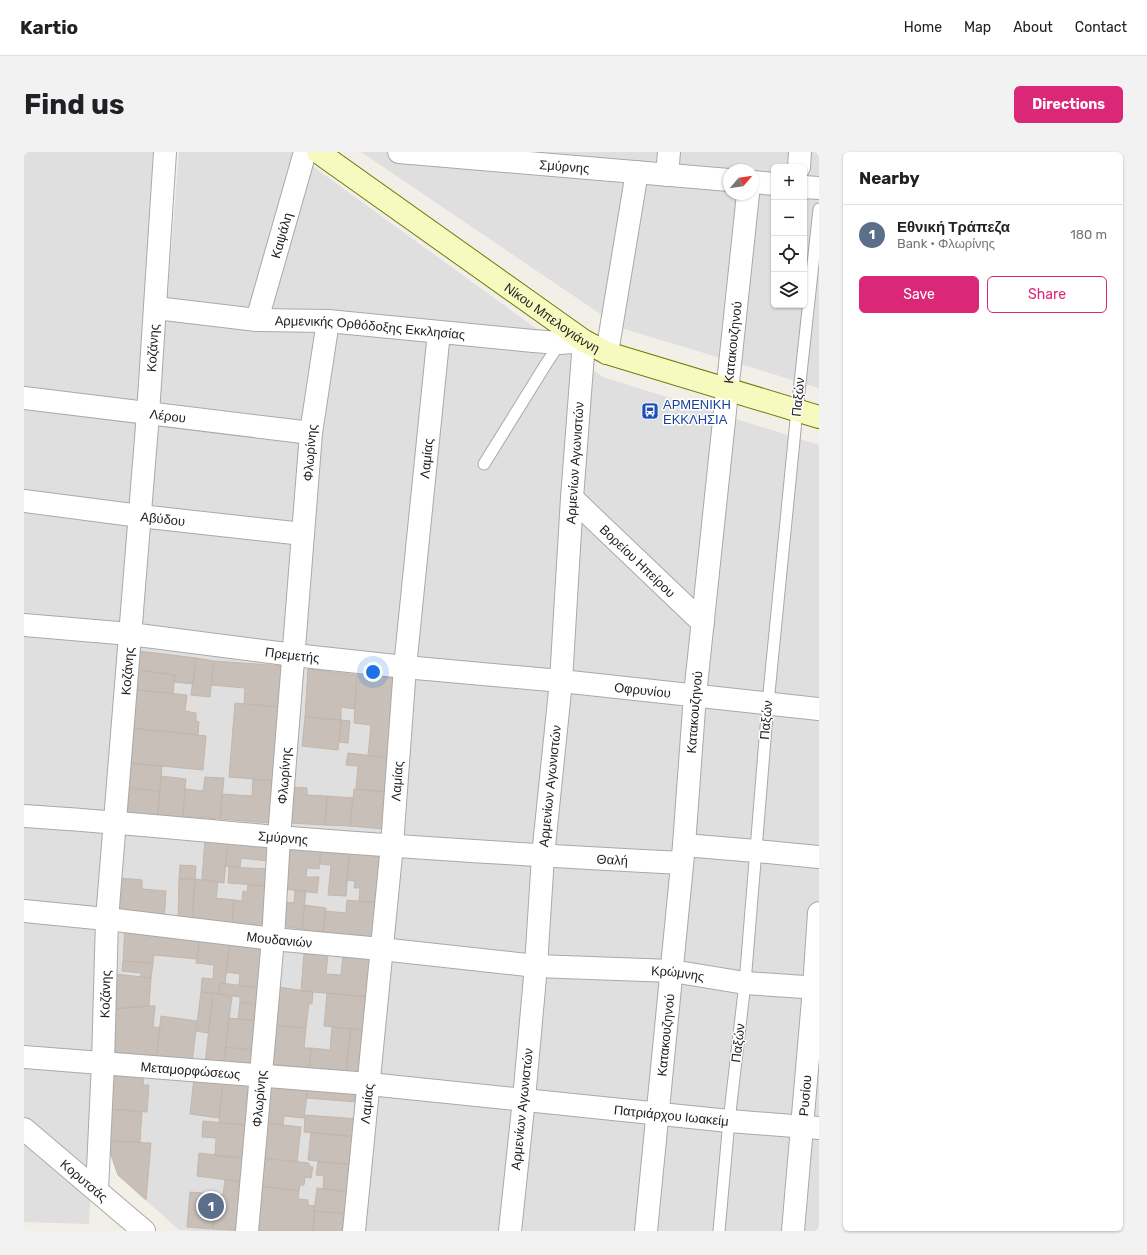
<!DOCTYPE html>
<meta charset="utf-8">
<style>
:root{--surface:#fff;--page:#f2f2f2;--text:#202124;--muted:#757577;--line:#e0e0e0;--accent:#db2777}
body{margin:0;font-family:Rubik,sans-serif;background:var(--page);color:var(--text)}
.controls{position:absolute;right:12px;top:12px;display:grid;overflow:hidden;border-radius:6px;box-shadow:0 1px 3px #0004}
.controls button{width:36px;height:36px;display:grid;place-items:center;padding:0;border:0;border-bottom:1px solid var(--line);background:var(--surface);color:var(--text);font:20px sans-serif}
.compass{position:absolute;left:699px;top:12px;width:36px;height:36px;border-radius:50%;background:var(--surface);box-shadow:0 1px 3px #0004;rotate:61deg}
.you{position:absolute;left:349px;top:520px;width:14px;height:14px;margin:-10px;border:3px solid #fff;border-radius:50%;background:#1a73e8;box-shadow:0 0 0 6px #1a73e833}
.badge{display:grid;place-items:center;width:26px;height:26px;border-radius:50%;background:var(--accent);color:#fff;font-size:13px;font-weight:700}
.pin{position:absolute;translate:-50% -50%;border:2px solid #fff;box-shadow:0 1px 4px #0006}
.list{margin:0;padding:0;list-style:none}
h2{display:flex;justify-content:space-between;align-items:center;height:52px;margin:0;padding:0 16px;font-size:17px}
h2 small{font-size:13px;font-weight:400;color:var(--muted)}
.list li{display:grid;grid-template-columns:26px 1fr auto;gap:12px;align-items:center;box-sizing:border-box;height:60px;padding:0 16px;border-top:1px solid var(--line)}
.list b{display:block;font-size:15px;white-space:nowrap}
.list p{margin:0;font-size:13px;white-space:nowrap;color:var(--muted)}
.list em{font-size:13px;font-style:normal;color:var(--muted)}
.actions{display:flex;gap:8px;padding:12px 16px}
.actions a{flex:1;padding:9px 0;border:1px solid var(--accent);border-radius:6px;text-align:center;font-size:14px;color:var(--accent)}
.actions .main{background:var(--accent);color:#fff}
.icon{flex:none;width:22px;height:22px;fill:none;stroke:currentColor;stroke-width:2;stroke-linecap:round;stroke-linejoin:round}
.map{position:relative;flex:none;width:795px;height:1079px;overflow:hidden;border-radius:6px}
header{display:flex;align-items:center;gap:24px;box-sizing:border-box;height:56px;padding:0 20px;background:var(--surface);border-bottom:1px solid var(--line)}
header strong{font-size:19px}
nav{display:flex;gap:22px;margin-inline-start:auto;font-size:14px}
.intro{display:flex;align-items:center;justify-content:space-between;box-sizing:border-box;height:96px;padding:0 24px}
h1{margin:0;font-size:28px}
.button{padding:10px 18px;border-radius:6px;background:var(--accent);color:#fff;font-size:14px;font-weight:700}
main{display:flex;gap:24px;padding:0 24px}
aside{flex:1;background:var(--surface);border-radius:6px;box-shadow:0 1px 3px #0004}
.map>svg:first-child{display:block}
.residential{fill:#e0dfdf;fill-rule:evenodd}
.building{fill:#c7bfb8;stroke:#c4b6ab}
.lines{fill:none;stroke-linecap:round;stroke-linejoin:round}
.service-casing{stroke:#a9a9a9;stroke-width:13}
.minor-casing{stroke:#a9a9a9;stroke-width:24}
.secondary-casing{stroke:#707d05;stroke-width:24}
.service{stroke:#fff;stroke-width:11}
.minor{stroke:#fff;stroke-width:22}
.secondary{stroke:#f7fabf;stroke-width:22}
.labels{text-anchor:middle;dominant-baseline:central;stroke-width:3;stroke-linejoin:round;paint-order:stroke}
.street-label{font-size:13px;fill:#222;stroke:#fff}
.transit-label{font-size:13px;fill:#164399;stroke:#fff;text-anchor:start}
</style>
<header>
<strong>Kartio</strong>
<nav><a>Home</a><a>Map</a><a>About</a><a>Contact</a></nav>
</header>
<div class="intro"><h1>Find us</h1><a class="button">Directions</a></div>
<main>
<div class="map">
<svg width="795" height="1079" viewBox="0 0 795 1079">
<rect width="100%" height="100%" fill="#f2efe9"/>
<path class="residential" d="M0,0H129L65,1072L0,1070Z
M155,0H269L579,225L795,293V1079H175L155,1078L94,1023L82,989L93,775Z
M337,0H795V236L597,176ZM750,15H780V153H750ZM705,18H729V42H705Z"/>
<path class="building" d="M115,499L172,506L169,532L150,530L151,523L113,518Z
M172,506L190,509L186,545L167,543Z
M190,509L260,514L257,555L220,552L221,536L187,533Z
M284,517L333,523L331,557L317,555V568L281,565Z
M113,518L151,523L149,541L113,538Z
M333,523L373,526L367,606L344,603L347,573L330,571Z
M113,538L163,543L161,559L172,561V569L175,570L174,583L108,576Z
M211,551L257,555L251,629L205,625Z
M281,565L317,568L314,598L278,594Z
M317,568L326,569L324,591L315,590Z
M108,576L182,584L179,618L105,611Z
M324,601L367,606L364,640L332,637L334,614L322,613Z
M105,611L138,614L136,639L103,636Z
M137,624L162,627L158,670L133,667Z
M181,625L200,626L196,667L159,664L161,637L179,639Z
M229,627L251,629L247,671L196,667L198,642L228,644Z
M269,635L283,636V643L303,644L301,673L266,671Z
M103,636L136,639L133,667L101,665Z
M330,637L364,640L360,677L326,674Z
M303,644L329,646L326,674L301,673Z
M181,687L204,688L200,731L178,727Z
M204,688L246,692L245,709L217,706L216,716L202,714Z
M264,692L297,694L295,717L283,716L282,725H295L293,741L260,737Z
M297,694L326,696L322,744L304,743L307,713L296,712Z
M326,696L360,699L355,751L335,749L336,736H330L331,729L323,728Z
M156,713L172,714L171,727H155Z
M205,715L246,717L245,734L204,731Z
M96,726L118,728V737L142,739L140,768L93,764Z
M155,727H171L168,771L154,769Z
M171,727L194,730L192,746L210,748L208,776L168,771Z
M224,733L245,734L242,779L208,776L210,748L218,749L219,739L223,740Z
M271,738L282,739L278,777L256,774L259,750L270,751Z
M323,748L355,751L350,786L299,780L301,759L322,761Z
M281,753L302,756L299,780L278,777Z
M101,775L176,784L173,807L130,803L129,811L99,809Z
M176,784L206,788L201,832L196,831L195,842L177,840L178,826L189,827L190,813L172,811Z
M206,788L244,793L239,836L215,833L216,822L202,820Z
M280,801L304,803L302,822L317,823L319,803L351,806L347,845L277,839Z
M99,809L129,811L127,826L117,825V821L98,819Z
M91,822L127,826L125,854L90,857Z
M196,831L239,836L238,853L216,850V845L195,842Z
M254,835L289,840L288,852L285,851L282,876L249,873Z
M177,840L189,841L184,881L172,879Z
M189,841L208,845L199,914L181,912Z
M303,841L347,845L344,878L300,874Z
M216,850L238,853L236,869L214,867Z
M125,854H131L129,875L136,876L132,907L88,903L90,857Z
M137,864L173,869L168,911L132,907Z
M205,866L236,869L233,899L202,895Z
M249,873L282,876L280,896H287L285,916L245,912Z
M308,875L327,877L322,920L285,916L287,896L306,898Z
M327,877L344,878L340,923L322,920Z
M202,895L233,899L232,918L199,914Z
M87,920L120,923L119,933H125L123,960L85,957Z
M170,926L199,929L195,966L166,962Z
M199,929L236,933L233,974L195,971Z
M246,931L284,935L280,966L260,964L259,973L242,971Z
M284,935L334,938L333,950L282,946Z
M85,957L118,960L116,990L82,989Z
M281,963L334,967L332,985L280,980Z
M179,969L233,974L230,1007L191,1004L192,986L178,985Z
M242,971L277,975L273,1010L238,1006Z
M287,980L332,985L330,1013L284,1008Z
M82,989L127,991L122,1048L94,1023Z
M175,1001L230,1007L228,1031L173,1024Z
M238,1006L285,1011V1014L289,1015L287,1026L281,1025L280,1033H276L275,1039L235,1034Z
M294,1009L330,1013L328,1040L299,1037L300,1024L292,1023Z
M201,1027L228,1031L223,1079L189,1077L192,1042L199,1043Z
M235,1034L275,1039L274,1047L284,1048V1053L291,1054L289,1079H232Z
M293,1036L328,1040L326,1062L290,1059Z
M166,1040L192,1042L189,1077L163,1075Z
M290,1059L326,1062L324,1079H289Z"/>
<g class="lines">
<g class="service-casing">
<path id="service" d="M460,312L522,212L536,191
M695,1079L705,969L721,831L744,551L773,258L795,57"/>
</g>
<g class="minor-casing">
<g id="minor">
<path id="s1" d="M375,0L705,28"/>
<path d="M775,15L776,0"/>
<path d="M643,23L645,0"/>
<path d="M729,30L750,32"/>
<path d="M780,35L795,36"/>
<path id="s2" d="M132,156L233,168L304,169L509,189L536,191L560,189L548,346L537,529L519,704L512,814L500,947L486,1079"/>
<path id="s3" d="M233,168L281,0"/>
<path d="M583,201L613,20"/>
<path id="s4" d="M0,246L287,281"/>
<path id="s5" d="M548,346L679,471"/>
<path id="s6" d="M0,349L116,364L279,382"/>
<path id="s7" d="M0,473L106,482L270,503L381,515L537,529L795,557"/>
<path id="s8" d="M0,664C85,669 170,678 254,685C389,696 523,704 658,711"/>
<path d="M660,693L732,699L795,705"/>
<path id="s9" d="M0,759L92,768L249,787L357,797L512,814L648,819L721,831L795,836"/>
<path id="s10" d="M0,905L345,932L705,969L795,976"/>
<path id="s11" d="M0,977L120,1079"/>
<path id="s12" d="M73,1038L79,911L83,767L124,262L141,0"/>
<path id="s13" d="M223,1079L249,787L255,685L287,281L304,169"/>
<path id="s14" d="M330,1079L368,693L381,515L415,180"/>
<path id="s15" d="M622,1079L660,693L671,543L724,42"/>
<path id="s16" d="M769,1079L790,836L795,761"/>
</g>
</g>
<g class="secondary-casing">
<g id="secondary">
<path id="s17" d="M294,0L560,189L583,201L795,265"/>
</g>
</g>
<use href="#service" class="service"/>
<use href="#minor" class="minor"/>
<use href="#secondary" class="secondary"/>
</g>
<defs>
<g id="bus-square" transform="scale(0.9)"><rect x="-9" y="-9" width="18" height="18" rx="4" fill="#1a4fb4" stroke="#fff"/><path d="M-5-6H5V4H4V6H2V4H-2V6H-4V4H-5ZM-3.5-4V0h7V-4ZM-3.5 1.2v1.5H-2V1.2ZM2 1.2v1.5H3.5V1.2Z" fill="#fff"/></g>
</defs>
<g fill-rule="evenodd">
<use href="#bus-square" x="626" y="259"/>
</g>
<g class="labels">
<g class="street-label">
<text stroke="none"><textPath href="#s1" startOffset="166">Σμύρνης</textPath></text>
<text stroke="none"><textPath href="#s3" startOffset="88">Καψάλη</textPath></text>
<text stroke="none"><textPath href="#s17" startOffset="287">Νίκου Μπελογιάννη</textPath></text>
<text stroke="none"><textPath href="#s2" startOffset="215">Αρμενικής Ορθόδοξης Εκκλησίας</textPath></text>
<text stroke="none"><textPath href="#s15" startOffset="893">Κατακουζηνού</textPath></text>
<text stroke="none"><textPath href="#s12" startOffset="844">Κοζάνης</textPath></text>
<text transform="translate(774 245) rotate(-84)">Παξών</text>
<text stroke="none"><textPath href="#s4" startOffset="145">Λέρου</textPath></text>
<text stroke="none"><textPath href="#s13" startOffset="781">Φλωρίνης</textPath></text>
<text stroke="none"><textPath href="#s14" startOffset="776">Λαμίας</textPath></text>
<text transform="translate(551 311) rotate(-86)">Αρμενίων Αγωνιστών</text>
<text stroke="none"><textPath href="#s6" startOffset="140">Αβύδου</textPath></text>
<text stroke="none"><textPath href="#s5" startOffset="91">Βορείου Ηπείρου</textPath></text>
<text stroke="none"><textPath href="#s7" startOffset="270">Πρεμετής</textPath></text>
<text stroke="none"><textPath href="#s12" startOffset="520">Κοζάνης</textPath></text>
<text stroke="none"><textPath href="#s7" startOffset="622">Οφρυνίου</textPath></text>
<text stroke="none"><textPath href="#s15" startOffset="521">Κατακουζηνού</textPath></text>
<text transform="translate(742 568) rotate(-85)">Παξών</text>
<text stroke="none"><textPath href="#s13" startOffset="457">Φλωρίνης</textPath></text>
<text stroke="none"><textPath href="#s14" startOffset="452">Λαμίας</textPath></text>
<text transform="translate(526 634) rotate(-84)">Αρμενίων Αγωνιστών</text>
<text stroke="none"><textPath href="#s8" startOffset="260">Σμύρνης</textPath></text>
<text stroke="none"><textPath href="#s8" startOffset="590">Θαλή</textPath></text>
<text stroke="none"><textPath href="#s9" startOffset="257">Μουδανιών</textPath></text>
<text stroke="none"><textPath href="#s9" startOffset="657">Κρώμνης</textPath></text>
<text stroke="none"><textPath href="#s12" startOffset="196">Κοζάνης</textPath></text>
<text stroke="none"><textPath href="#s15" startOffset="197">Κατακουζηνού</textPath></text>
<text transform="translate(714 891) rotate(-83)">Παξών</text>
<text stroke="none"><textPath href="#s10" startOffset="167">Μεταμορφώσεως</textPath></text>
<text stroke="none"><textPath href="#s16" startOffset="136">Ρυσίου</textPath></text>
<text stroke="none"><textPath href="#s13" startOffset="133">Φλωρίνης</textPath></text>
<text stroke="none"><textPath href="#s14" startOffset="128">Λαμίας</textPath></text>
<text transform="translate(498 957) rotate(-84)">Αρμενίων Αγωνιστών</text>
<text stroke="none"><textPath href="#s10" startOffset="650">Πατριάρχου Ιωακείμ</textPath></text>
<text stroke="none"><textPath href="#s11" startOffset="79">Κορυτσάς</textPath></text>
</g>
<g class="transit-label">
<text x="639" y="252">ΑΡΜΕΝΙΚΗ<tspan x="639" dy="15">ΕΚΚΛΗΣΙΑ</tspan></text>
</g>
</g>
</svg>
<div class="controls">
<button>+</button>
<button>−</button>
<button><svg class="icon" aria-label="locate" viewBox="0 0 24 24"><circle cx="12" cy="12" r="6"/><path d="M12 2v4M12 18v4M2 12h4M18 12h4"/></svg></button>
<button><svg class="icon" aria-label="layers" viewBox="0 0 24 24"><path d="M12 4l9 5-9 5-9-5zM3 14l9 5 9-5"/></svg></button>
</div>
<svg class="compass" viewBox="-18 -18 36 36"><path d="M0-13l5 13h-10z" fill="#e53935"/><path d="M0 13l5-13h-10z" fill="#757577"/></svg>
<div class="you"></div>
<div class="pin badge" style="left:187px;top:1054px;background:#5c6f8a">1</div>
</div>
<aside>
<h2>Nearby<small></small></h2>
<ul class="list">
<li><span class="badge" style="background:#5c6f8a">1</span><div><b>Εθνική Τράπεζα</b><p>Bank · Φλωρίνης</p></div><em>180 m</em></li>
</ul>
<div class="actions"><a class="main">Save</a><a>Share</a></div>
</aside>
</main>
